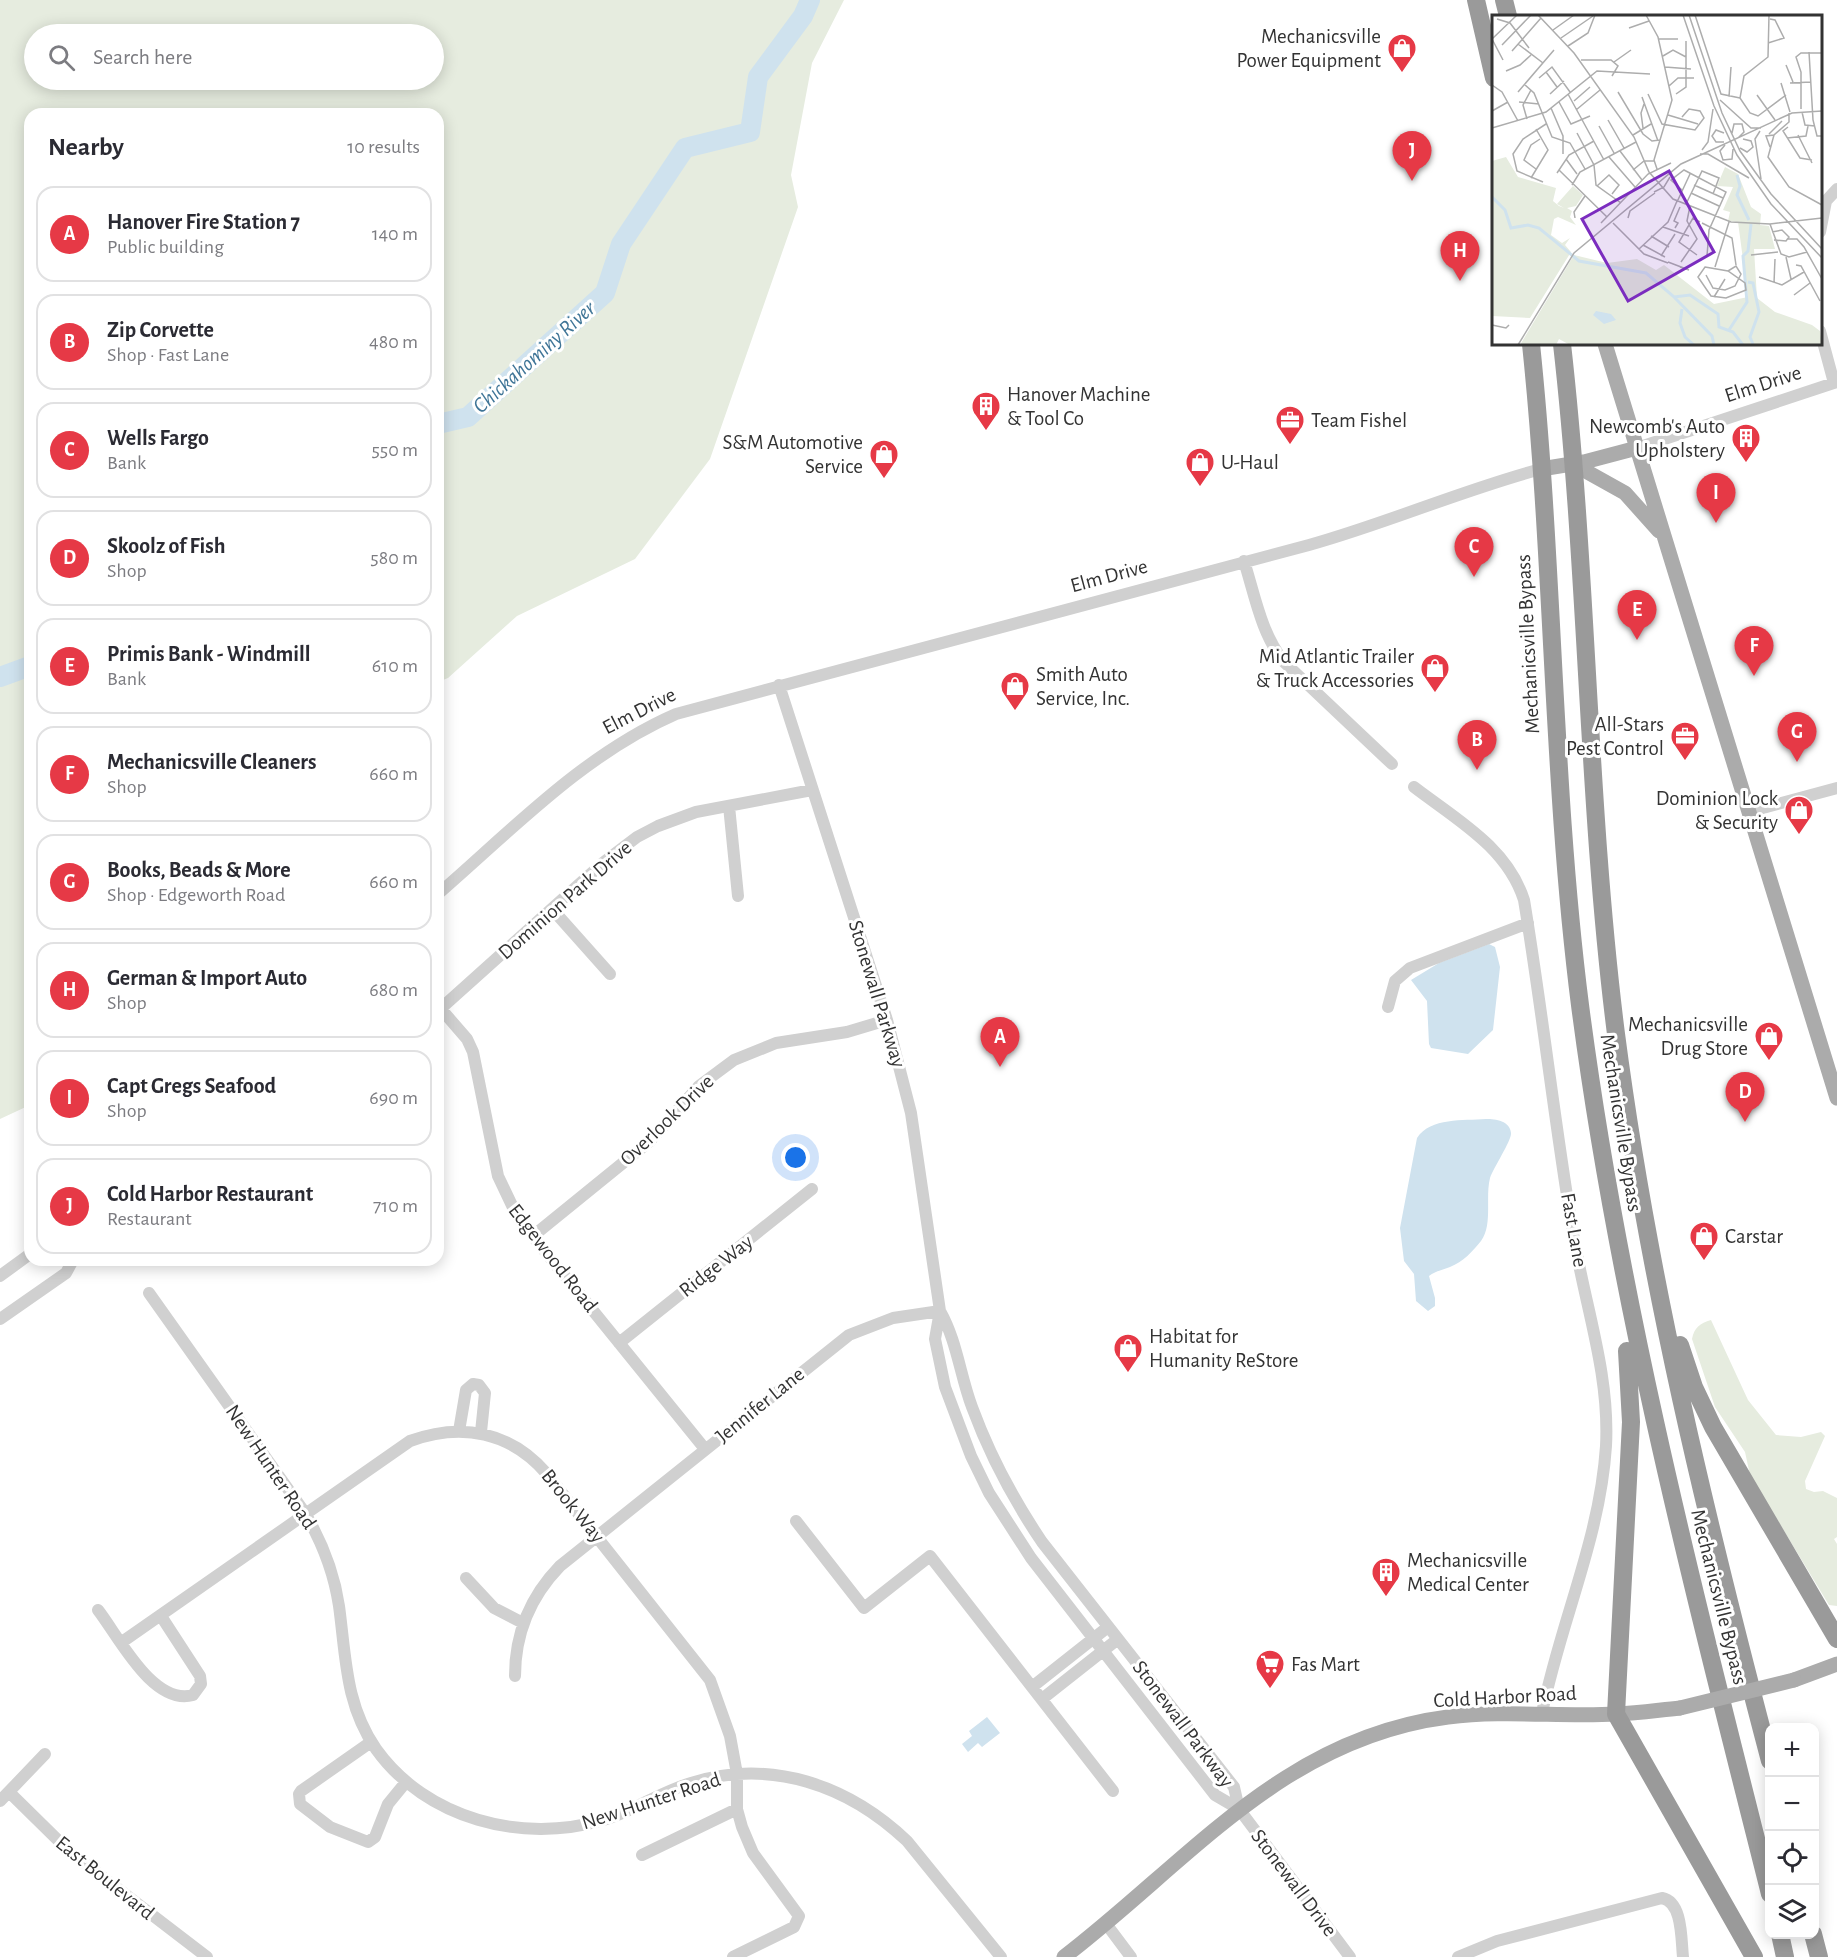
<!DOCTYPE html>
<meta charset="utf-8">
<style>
:root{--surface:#fff;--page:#f2f2f3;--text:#2b2b33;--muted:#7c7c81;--line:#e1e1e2;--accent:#e63946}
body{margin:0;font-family:"Alegreya Sans",sans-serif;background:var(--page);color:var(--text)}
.controls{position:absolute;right:18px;bottom:18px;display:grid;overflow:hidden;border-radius:12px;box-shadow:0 3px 15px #0003}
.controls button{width:54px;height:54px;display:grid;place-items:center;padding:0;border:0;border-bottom:2px solid var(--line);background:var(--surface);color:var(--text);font:30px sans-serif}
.you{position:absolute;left:796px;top:1158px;width:21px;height:21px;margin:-15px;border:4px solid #fff;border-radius:50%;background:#1a73e8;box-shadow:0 0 0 9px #1a73e833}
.badge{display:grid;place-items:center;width:39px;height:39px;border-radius:50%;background:var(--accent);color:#fff;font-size:20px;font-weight:700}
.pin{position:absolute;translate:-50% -50px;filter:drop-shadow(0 2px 3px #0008)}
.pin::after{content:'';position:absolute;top:32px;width:21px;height:18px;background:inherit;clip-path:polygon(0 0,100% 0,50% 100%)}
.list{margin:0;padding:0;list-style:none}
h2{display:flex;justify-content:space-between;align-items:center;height:78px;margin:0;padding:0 24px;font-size:26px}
h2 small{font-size:20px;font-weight:400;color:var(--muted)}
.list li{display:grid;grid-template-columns:39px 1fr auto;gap:18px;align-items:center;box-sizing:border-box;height:96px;margin:0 12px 12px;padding:0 12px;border:2px solid var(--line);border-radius:18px}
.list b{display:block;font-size:22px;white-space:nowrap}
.list p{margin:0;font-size:20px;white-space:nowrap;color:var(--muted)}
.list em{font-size:20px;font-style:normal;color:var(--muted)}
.icon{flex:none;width:33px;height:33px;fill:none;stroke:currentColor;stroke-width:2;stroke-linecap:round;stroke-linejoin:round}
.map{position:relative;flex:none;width:1837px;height:1957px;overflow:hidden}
.search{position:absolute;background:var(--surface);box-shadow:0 3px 15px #0003;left:24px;top:24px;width:420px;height:66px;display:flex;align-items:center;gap:15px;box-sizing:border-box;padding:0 21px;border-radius:33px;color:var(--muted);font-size:22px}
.panel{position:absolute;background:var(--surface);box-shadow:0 3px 15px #0003;left:24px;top:108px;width:420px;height:1158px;border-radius:18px}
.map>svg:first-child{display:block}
.green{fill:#e6ecdf;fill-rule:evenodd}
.water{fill:#cfe2ee}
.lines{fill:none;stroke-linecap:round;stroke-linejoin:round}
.river{stroke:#cfe2ee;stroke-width:20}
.minor{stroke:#d0d0d0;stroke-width:12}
.major{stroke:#ababab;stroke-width:15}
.highway{stroke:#9a9a9a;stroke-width:18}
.major-bridge{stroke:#ababab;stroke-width:15}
.labels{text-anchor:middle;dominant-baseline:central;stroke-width:6;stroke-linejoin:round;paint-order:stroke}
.poi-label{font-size:21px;fill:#333;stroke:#fff;text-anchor:start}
.street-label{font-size:21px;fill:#333;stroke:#fff}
.water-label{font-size:22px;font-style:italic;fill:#3f7597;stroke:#fff}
.inset-river{fill:none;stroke:#cfe2ee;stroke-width:3}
.inset-road{fill:none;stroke:#adadad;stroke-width:1.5}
.view{fill:#7b2cbf;fill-opacity:0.15;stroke:#7b2cbf;stroke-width:3}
.inset-edge{fill:none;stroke:#333;stroke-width:3}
</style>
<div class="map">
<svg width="1837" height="1957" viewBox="0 0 1837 1957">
<rect width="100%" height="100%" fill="#fff"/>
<path class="green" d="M0,0H844L812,63L791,175L798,207L710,459L635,559L517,616L448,678L438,682V114H30V1105L0,1119ZM434,34V80H34V34Z
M1711,1320L1748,1400L1776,1435L1801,1437L1821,1432L1825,1436L1805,1481L1806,1489L1814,1492L1823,1491L1837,1498V1537L1834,1539L1837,1544V1606L1829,1605L1750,1475L1745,1452L1715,1407L1692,1339C1694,1328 1700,1323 1711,1320Z"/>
<path class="water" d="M1489,944L1495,947L1500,967L1493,1030L1468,1054L1431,1048L1429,1044L1427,1001L1411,980L1439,963Z
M1486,1119C1496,1119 1510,1121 1511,1133C1512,1140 1494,1167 1490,1178C1485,1197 1493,1225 1481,1241C1473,1251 1463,1262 1450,1267C1443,1270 1435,1271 1429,1276L1435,1298V1306L1428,1311L1416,1301L1414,1274L1404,1261L1400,1228L1417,1138C1431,1117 1463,1121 1486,1119Z
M987,1717L1000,1733L982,1747L978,1743L968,1752L962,1744L972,1736L969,1731Z"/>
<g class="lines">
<path class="river" d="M438,424L468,417L605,293L621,244L685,148L750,132L758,77L803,16L810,0
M0,677L30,666"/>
<path class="minor" d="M1820,232L1826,201L1837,189
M1820,331L1834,383
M1637,448L1837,382
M1244,561C1255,596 1261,633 1284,662L1392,764
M779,685L887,1020L911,1113L940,1311L935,1339L945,1387L971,1456L989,1493L1031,1558L1215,1795L1239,1809L1350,1957
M1414,787C1457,820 1507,847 1524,900C1542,1009 1554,1118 1572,1227C1583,1300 1610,1371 1606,1446C1600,1539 1560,1623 1542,1713
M729,806L738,896
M1748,812L1837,788
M438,894C513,829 584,754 676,714L1309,545C1388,523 1462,490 1541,469
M553,910L610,974
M1388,1007L1395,981L1410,968L1528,923
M441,1009L467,1039L473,1052L498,1176L518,1218L705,1449
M438,1011L604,862L637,837L658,826L696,812L812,790
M533,1236L650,1141L699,1086L734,1060L776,1043L847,1032L887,1020
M0,1276L30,1254
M149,1293L305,1513C322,1542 334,1572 339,1606C346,1657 345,1704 376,1749C426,1819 522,1844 603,1820C634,1811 660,1792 691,1783C771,1758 848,1785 907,1841L1001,1957
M940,1311C957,1341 960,1375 972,1407C990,1456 1013,1499 1042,1542L1234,1787L1239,1809
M0,1319L66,1273L73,1260
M619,1343L812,1189
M459,1431L466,1390L473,1384L479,1385L485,1393L481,1432
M796,1521L864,1608L930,1556L1113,1791
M466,1578L494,1608L523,1623
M98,1610C119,1637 153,1706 193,1695L201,1684L200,1676L161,1616
M122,1642L410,1441C462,1422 511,1432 547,1474L710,1680L730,1736L737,1774V1809L742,1827L753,1853L799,1916L794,1927L733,1957
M515,1676C515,1633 530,1597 560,1566L849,1335L893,1318L940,1311
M1032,1687L1108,1627
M1042,1699L1118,1639
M371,1742L301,1791L299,1794L300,1804L330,1827L368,1842L375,1837L388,1804L406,1782
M9,1792L70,1852L207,1957
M0,1801L45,1754
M642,1855L737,1809
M1107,1925L1131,1957
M1458,1957L1497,1941L1662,1898C1683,1902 1681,1940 1683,1957"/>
<path class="major" d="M1605,344L1837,1098
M1573,464L1625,493L1659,531
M1541,469L1584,462L1637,448
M1794,1680L1837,1664
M1064,1957C1188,1862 1283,1738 1448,1717C1505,1710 1561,1717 1617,1714C1638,1713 1659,1710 1680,1708"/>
<path class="highway" d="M1476,0L1494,78
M1504,0L1508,16
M1531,344C1554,564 1552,785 1580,1005C1619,1306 1696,1600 1770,1894
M1562,344C1588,573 1587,805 1616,1034C1648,1280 1707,1522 1770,1761
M1680,1345L1694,1387L1713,1427L1837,1639
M1627,1351L1631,1422L1616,1714L1754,1957
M1780,1934L1785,1957
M1813,1934L1819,1957"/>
<path class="major-bridge" d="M1680,1708L1794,1680"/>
</g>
<defs>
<g id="shop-pin" transform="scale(1.5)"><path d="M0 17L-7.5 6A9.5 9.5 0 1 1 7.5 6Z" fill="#e63946" stroke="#fff"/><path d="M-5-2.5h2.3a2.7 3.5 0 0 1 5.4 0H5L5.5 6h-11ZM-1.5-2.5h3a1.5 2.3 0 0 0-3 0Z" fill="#fff"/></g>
<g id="building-pin" transform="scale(1.5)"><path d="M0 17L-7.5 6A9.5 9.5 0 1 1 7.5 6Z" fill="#e63946" stroke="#fff"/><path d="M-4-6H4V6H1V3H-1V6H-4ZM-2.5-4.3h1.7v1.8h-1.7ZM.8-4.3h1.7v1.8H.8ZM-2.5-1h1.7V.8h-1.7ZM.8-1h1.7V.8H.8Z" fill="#fff"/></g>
<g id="office-pin" transform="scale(1.5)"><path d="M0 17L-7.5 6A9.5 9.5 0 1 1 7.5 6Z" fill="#e63946" stroke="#fff"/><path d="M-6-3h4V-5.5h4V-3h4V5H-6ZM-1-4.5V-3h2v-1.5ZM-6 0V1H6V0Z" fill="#fff"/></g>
<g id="supermarket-pin" transform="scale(1.5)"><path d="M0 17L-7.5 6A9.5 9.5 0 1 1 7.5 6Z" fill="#e63946" stroke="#fff"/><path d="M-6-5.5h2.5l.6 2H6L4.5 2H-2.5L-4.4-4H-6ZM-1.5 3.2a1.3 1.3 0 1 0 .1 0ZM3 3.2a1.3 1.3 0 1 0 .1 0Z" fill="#fff"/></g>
</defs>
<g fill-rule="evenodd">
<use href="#shop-pin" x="1402" y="48"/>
<use href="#building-pin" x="986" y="406"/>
<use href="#office-pin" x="1290" y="420"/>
<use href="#building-pin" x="1746" y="438"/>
<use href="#shop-pin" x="884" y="454"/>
<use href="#shop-pin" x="1200" y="462"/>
<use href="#shop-pin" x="1435" y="668"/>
<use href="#shop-pin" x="1015" y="686"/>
<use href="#office-pin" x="1685" y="736"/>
<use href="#shop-pin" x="1799" y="810"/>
<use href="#shop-pin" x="1769" y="1036"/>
<use href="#shop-pin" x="1704" y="1236"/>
<use href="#shop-pin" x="1128" y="1348"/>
<use href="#building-pin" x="1386" y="1572"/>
<use href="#supermarket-pin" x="1270" y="1664"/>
</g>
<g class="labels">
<g class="poi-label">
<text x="1381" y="36" text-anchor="end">Mechanicsville<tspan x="1381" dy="24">Power Equipment</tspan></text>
<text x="1007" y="394">Hanover Machine<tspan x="1007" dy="24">&amp; Tool Co</tspan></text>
<text x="1311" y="420">Team Fishel</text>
<text x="1725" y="426" text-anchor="end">Newcomb's Auto<tspan x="1725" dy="24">Upholstery</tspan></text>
<text x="863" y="442" text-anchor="end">S&amp;M Automotive<tspan x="863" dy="24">Service</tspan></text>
<text x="1221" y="462">U-Haul</text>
<text x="1414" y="656" text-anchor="end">Mid Atlantic Trailer<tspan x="1414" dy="24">&amp; Truck Accessories</tspan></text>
<text x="1036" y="674">Smith Auto<tspan x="1036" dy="24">Service, Inc.</tspan></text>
<text x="1664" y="724" text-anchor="end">All-Stars<tspan x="1664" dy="24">Pest Control</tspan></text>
<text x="1778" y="798" text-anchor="end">Dominion Lock<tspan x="1778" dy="24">&amp; Security</tspan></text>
<text x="1748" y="1024" text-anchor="end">Mechanicsville<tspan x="1748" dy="24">Drug Store</tspan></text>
<text x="1725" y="1236">Carstar</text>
<text x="1149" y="1336">Habitat for<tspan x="1149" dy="24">Humanity ReStore</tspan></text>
<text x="1407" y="1560">Mechanicsville<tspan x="1407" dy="24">Medical Center</tspan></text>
<text x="1291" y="1664">Fas Mart</text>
</g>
<g class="street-label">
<text transform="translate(1763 384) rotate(-18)">Elm Drive</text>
<text transform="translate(1109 576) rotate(-15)">Elm Drive</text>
<text transform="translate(1528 644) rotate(-93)">Mechanicsville Bypass</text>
<text transform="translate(639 711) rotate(-27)">Elm Drive</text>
<text transform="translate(565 900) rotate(-41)">Dominion Park Drive</text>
<text transform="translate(877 994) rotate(73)">Stonewall Parkway</text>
<text transform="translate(667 1120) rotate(-44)">Overlook Drive</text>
<text transform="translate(1621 1123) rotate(81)">Mechanicsville Bypass</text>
<text transform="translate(1574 1230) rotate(80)">Fast Lane</text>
<text transform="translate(553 1258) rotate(52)">Edgewood Road</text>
<text transform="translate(716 1266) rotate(-38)">Ridge Way</text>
<text transform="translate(760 1405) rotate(-39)">Jennifer Lane</text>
<text transform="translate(271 1467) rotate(56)">New Hunter Road</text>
<text transform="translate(573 1506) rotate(51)">Brook Way</text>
<text transform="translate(1719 1597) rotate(76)">Mechanicsville Bypass</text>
<text transform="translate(1505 1697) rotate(-3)">Cold Harbor Road</text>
<text transform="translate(1183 1724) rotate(53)">Stonewall Parkway</text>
<text transform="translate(651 1801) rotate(-18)">New Hunter Road</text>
<text transform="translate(105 1878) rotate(39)">East Boulevard</text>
<text transform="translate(1294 1883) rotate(53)">Stonewall Drive</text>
</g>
<g class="water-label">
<text transform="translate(534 357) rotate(-42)">Chickahominy River</text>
</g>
</g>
<g transform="translate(1492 15)">
<rect width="330" height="330" fill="#fff"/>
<path d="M14,142L26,162L64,173L61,186L67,191L72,193L65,189L81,171L91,180L84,191L75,193L80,196L78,202L84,210L66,202L62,204L59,220L70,228L78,223L73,230L79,237L38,303L0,301V146ZM233,152L246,159L259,192L269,199L268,210L277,211L283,234H262L265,283L283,297L320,310L328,316L330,330H78L67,324L64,330H28L82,240L115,248L145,244L164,255L172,250L222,289L256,282L246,207L236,206L238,197L231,195L241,172L225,171Z" fill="#e6ecdf"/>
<path d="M104,296L119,299L124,305L112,309L101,300Z" fill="#cfe2ee"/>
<path class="inset-river" d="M245,160L248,171L245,180L257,205M0,182L13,195L19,213L36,210L47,213L87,246L154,258L182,282L198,280L226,299L227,312L241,317L251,330M256,267L261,268L267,297L258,322L261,329M182,282L220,321L222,330M190,294L188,308L193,322L202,330M237,315L255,287L251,241L256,236L259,209"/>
<path class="inset-road" d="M46,0L82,38L142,122L157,157L181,184L239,207L278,209L330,203M154,0L166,22L180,85L162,145L165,154M191,0L222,91L245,140L279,189L330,243M197,0L230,98L248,136L279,179L330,234M203,0L229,79L248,83M277,0L276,42L252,61L248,83L258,98L266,101L294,80M5,4L18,8L37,33M137,13L157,6M61,15L82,0M69,23L101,1M0,24L25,0M0,24L11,45M167,24H186M276,28L292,23L283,5L278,4M26,29L51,48M10,30L39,0M76,31L96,18L103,0M330,33V81M20,36L49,3M317,37L321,105L325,121H330M171,41L181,35L194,42M89,45H119L126,51L120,61M122,47L139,35M294,50L301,67M173,52L199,54M14,56L28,50L39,40M54,57L65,72M47,63L60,52L78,77M289,68L298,97M298,68L319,67M32,69L42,78L60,122L78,128L93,154M0,70L10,77L26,106M177,71L186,63H202M26,77L62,35M126,77L151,119L160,126L168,125M58,79L72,66M76,79L112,145M156,79L170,109L203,115L212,103L208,96L197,94L190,102M184,79L194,72V26M265,80L283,105M150,82L166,126M237,82L239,52M228,85L259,113H269M82,86L98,72M27,87L47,89M67,87L79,109L98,101M59,93L71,121V139M309,94V57L304,42L309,38H330M84,95L108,75M0,96L16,87M310,97L313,110L323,111M297,98V107L282,120L276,142L297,172L330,190M176,100L206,109M35,104L31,90L39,75M116,105L132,133M107,111L122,138M296,112L291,116L308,143L320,145M0,113L54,97L105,56L158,59M151,113L149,98L152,89M268,116L263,124L269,164M85,118L102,150L104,170L129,188M232,118L224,115L220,121L224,127H232M240,118L242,109H250L252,117L246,123M277,119L290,106M141,120L159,109M306,120L320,148M295,123L314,121L316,111M233,130L228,136L231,145L240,144L241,134M278,132L274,121L282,120M248,133L255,137L261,132L259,126L251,124M210,135L216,127L221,94M128,136L150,165M208,139H216L257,163M117,142L143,172M74,144L85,159M44,154L32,145L39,130L48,124M67,155L115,202M141,155L152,146H162M65,158L77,140L102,126M39,163L56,135L44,114M51,167L25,156L21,139L31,124L54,109M80,170L88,157L144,127M202,170L231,183M105,171L117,160L127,170L120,179M190,175L179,165L192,155L234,177L217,215L215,241M162,177L172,172L178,162M199,178L227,191M185,187L198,159M194,189L210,156L227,163L221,179M83,203L82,197L93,181M136,203L138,196L163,178M109,208L156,159L179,148M121,208L152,239L176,248M210,208L240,223L244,250M278,209L289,239L297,242L315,237M171,212L197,221M183,213L186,208L182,206L188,192M280,217L290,215L297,222L294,226L282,225M159,221L177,232M296,224H305L312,232L330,264M151,230L173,242M147,234L176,207L185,186M205,240L187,227L201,203L208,207M259,240L286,237M169,241L183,219M294,242L299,264M176,247L197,255L188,252M189,247L205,224L195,206L198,191M304,250L309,251L328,286M213,252L236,256L253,268L254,275L234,283L219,281L206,262ZM223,252L237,207M214,260L221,273L233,275L243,271L249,259L244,251L236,256M267,262L290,270L312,257M282,268L283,244M302,280L318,268M222,282L233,264M0,310L14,313L17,310M26,330L82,238L189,149L300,98L330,96"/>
<path class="view" d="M177,156L222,237L136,286L90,204Z"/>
<rect width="330" height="330" class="inset-edge"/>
</g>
</svg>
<div class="controls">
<button>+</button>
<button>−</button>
<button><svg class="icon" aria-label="locate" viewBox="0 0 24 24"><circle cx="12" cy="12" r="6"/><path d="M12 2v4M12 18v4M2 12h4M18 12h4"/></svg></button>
<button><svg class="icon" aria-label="layers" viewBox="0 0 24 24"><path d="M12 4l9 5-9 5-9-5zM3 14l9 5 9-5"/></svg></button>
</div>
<div class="you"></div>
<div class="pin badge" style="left:1000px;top:1067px">A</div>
<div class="pin badge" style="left:1477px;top:770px">B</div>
<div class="pin badge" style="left:1474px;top:577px">C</div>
<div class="pin badge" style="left:1745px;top:1122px">D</div>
<div class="pin badge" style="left:1637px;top:640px">E</div>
<div class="pin badge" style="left:1754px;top:676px">F</div>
<div class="pin badge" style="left:1797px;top:762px">G</div>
<div class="pin badge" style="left:1460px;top:281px">H</div>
<div class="pin badge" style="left:1716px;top:523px">I</div>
<div class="pin badge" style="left:1412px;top:181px">J</div>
<div class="search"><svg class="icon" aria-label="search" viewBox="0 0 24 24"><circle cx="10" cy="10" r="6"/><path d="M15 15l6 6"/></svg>Search here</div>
<section class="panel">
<h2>Nearby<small>10 results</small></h2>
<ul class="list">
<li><span class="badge">A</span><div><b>Hanover Fire Station 7</b><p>Public building</p></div><em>140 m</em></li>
<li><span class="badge">B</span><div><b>Zip Corvette</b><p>Shop · Fast Lane</p></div><em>480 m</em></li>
<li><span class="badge">C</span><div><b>Wells Fargo</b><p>Bank</p></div><em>550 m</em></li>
<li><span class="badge">D</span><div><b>Skoolz of Fish</b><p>Shop</p></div><em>580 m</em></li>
<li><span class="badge">E</span><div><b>Primis Bank - Windmill</b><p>Bank</p></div><em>610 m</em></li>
<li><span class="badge">F</span><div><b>Mechanicsville Cleaners</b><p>Shop</p></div><em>660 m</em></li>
<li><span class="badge">G</span><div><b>Books, Beads &amp; More</b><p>Shop · Edgeworth Road</p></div><em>660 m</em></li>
<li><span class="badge">H</span><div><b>German &amp; Import Auto</b><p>Shop</p></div><em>680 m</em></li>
<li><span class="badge">I</span><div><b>Capt Gregs Seafood</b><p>Shop</p></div><em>690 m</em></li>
<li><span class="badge">J</span><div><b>Cold Harbor Restaurant</b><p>Restaurant</p></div><em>710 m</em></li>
</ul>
</section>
</div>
